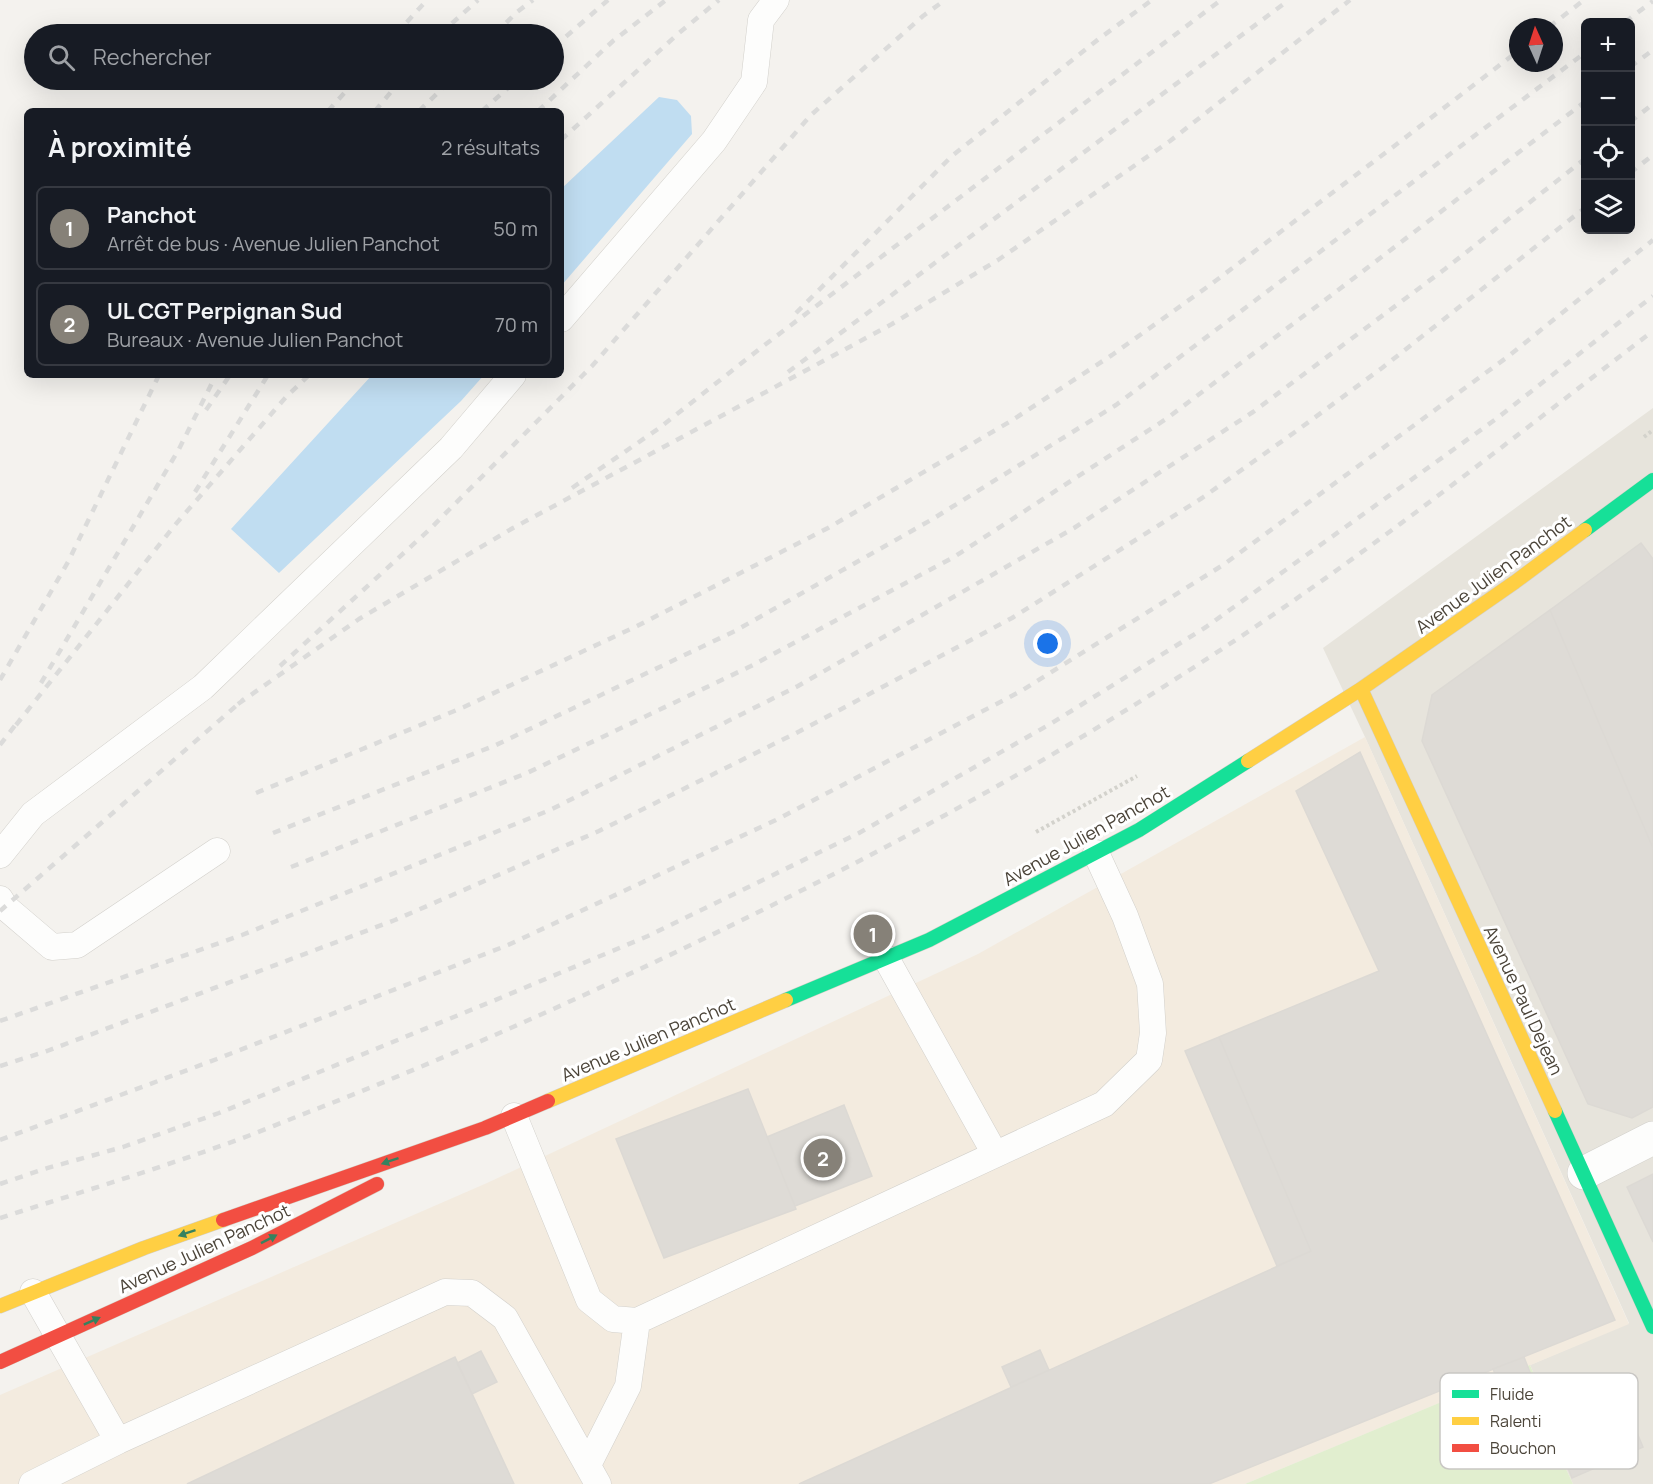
<!DOCTYPE html>
<html lang="fr">
<meta charset="utf-8">
<style>
:root{--surface:#171b24;--page:#20242c;--text:#f1f3f6;--muted:#9ea1a6;--line:#363941;--accent:#868178}
body{margin:0;font-family:Manrope,sans-serif;background:var(--page);color:var(--text)}
.controls{position:absolute;right:18px;top:18px;display:grid;overflow:hidden;border-radius:9px;box-shadow:0 6px 24px #0002}
.controls button{width:54px;height:54px;display:grid;place-items:center;padding:0;border:0;border-bottom:2px solid var(--line);background:var(--surface);color:var(--text);font:30px sans-serif}
.compass{position:absolute;left:1509px;top:18px;width:54px;height:54px;border-radius:50%;background:var(--surface);box-shadow:0 6px 24px #0002;rotate:357deg}
.you{position:absolute;left:1048px;top:644px;width:21px;height:21px;margin:-15px;border:4px solid #fff;border-radius:50%;background:#1a73e8;box-shadow:0 0 0 9px #1a73e833}
.badge{display:grid;place-items:center;width:39px;height:39px;border-radius:50%;background:var(--accent);color:#fff;font-size:20px;font-weight:700}
.pin{position:absolute;translate:-50% -50%;border:3px solid #fff;box-shadow:0 2px 6px #0006}
.list{margin:0;padding:0;list-style:none}
h2{display:flex;justify-content:space-between;align-items:center;height:78px;margin:0;padding:0 24px;font-size:26px}
h2 small{font-size:20px;font-weight:400;color:var(--muted)}
.list li{display:grid;grid-template-columns:39px 1fr auto;gap:18px;align-items:center;box-sizing:border-box;height:84px;margin:0 12px 12px;padding:0 12px;border:2px solid var(--line);border-radius:9px}
.list b{display:block;font-size:22px;white-space:nowrap}
.list p{margin:0;font-size:20px;white-space:nowrap;color:var(--muted)}
.list em{font-size:20px;font-style:normal;color:var(--muted)}
.icon{flex:none;width:33px;height:33px;fill:none;stroke:currentColor;stroke-width:2;stroke-linecap:round;stroke-linejoin:round}
.map{position:relative;flex:none;width:1653px;height:1484px;overflow:hidden}
.search{position:absolute;background:var(--surface);box-shadow:0 6px 24px #0002;left:24px;top:24px;width:540px;height:66px;display:flex;align-items:center;gap:15px;box-sizing:border-box;padding:0 21px;border-radius:33px;color:var(--muted);font-size:22px}
.panel{position:absolute;background:var(--surface);box-shadow:0 6px 24px #0002;left:24px;top:108px;width:540px;height:270px;border-radius:9px}
.map>svg:first-child{display:block}
.residential{fill:#e7e4dc}
.commercial{fill:#f3ebdf}
.green{fill:#e1eecf}
.water{fill:#c0ddf1}
.building{fill:#dedbd6;stroke:#dcd9d4;stroke-width:1.5}
.lines{fill:none;stroke-linecap:round;stroke-linejoin:round}
.lane-casing{stroke:#d2d0cb;stroke-width:27}
.street-casing{stroke:#d2d0cb;stroke-width:34}
.fast-casing{stroke:#d3cfc5;stroke-width:15}
.slow-casing{stroke:#d3cfc5;stroke-width:15}
.jam-casing{stroke:#d3cfc5;stroke-width:15}
.path{stroke:#d3d2cc;stroke-width:4;stroke-dasharray:3 3;stroke-linecap:butt}
.lane{stroke:#fdfdfc;stroke-width:26}
.street{stroke:#fdfdfc;stroke-width:33}
.fast{stroke:#16e098;stroke-width:14}
.slow{stroke:#ffcf43;stroke-width:14}
.jam{stroke:#f24e42;stroke-width:14}
.rail{stroke:#dbdbda;stroke-width:4.5;stroke-dasharray:8 8;stroke-linecap:butt}
.oneway{fill:#36825f}
.labels{text-anchor:middle;dominant-baseline:central;stroke-width:6;stroke-linejoin:round;paint-order:stroke}
.street-label{font-size:18px;fill:#4b4439;stroke:#fff}
.key{fill:#fff;stroke:#c9c7c4;stroke-width:1.5}
.key-label{font-size:16px;fill:#4b4439}
</style>
<div class="map">
<svg width="1653" height="1484" viewBox="0 0 1653 1484">
<rect width="100%" height="100%" fill="#f4f2ee"/>
<path class="residential" d="M1653,408V1484H1573L1542,1417L1551,1413L1530,1365L1629,1323L1365,737L1323,648Z"/>
<path class="commercial" d="M1365,737L1629,1324L1245,1484H0V1395L487,1183L978,954Z"/>
<path class="green" d="M1530,1365L1551,1414L1542,1417L1573,1484H1245Z"/>
<path class="water" d="M659,97L677,100L691,116L692,134L561,286V189Z
M372,375H484L461,401L279,573L231,529Z"/>
<path class="building" d="M1641,543L1653,559V848L1550,610Z
M1550,610L1653,848V1107L1632,1118L1588,1104L1422,741L1432,695Z
M1360,752L1615,1320L1209,1484H799L1311,1251L1219,1037L1379,971L1296,791Z
M1219,1037L1311,1251L1277,1266L1185,1051Z
M748,1089L796,1209L664,1258L616,1139Z
M844,1105L872,1176L795,1206L767,1137Z
M1653,1174V1242L1627,1187Z
M1040,1350L1049,1370L1011,1387L1002,1367Z
M481,1351L497,1382L472,1394L457,1363Z
M455,1357L514,1484H187L280,1440Z
M1524,1357L1535,1385L1505,1399L1493,1369Z
M1627,1409L1643,1447L1572,1478L1557,1441Z"/>
<g class="lines">
<g class="lane-casing">
<path id="lane" d="M561,319L714,141L754,82L761,20L776,0
M0,855L33,814L203,687L451,448L513,375
M0,899L5,907L52,947L77,945L217,851
M886,958L995,1154
M514,1116L589,1300L613,1319L637,1321L1104,1104L1149,1060L1153,1033L1150,984L1125,916L1096,853
M33,1292L118,1441L445,1292L472,1293L505,1318L598,1484
M588,1465L628,1386L637,1321
M32,1484L118,1441"/>
</g>
<g class="street-casing">
<path id="street" d="M1584,1173L1653,1138"/>
</g>
<g class="fast-casing">
<path id="fast" d="M1585,530L1653,480
M786,1000L929,940L1139,830L1248,761
M1555,1111L1653,1327"/>
</g>
<g class="slow-casing">
<path id="slow" d="M1361,689L1555,1111
M1248,761L1361,689L1515,582L1585,530
M548,1101L786,1000
M0,1306L144,1248L223,1220"/>
</g>
<g class="jam-casing">
<path id="jam" d="M223,1220L485,1128L548,1101
M0,1362L252,1248L377,1184"/>
</g>
<path class="path" d="M1644,437L1653,430
M1036,832L1137,776"/>
<use href="#lane" class="lane"/>
<use href="#street" class="street"/>
<use href="#fast" class="fast"/>
<use href="#slow" class="slow"/>
<use href="#jam" class="jam"/>
<path class="rail" d="M1625,22L1653,1
M1549,27L1584,0
M396,34L427,0
M440,34L478,0
M495,34L517,12L533,0
M554,47L608,0
M1630,67L1653,50
M328,111L356,80
M375,111L401,80
M419,111L451,80
M482,111L517,80
M538,111L613,41L666,0
M1630,122L1653,104
M561,140L679,33L719,0
M1630,173L1653,155
M796,313L952,156L1100,38L1152,0
M788,372L1289,0
M206,410L230,375
M572,488L658,429L762,347L1221,0
M195,492L268,375
M280,666L429,530L592,366L811,115L923,16L945,0
M0,680L68,562L159,375
M41,683L179,449L216,375
M238,704L359,619L513,528L892,324L998,260L1170,141L1350,0
M16,725L175,525L286,397L309,375
M0,745L20,719
M256,793L464,707L637,626L828,528L1011,421L1112,355L1210,285L1393,147L1518,51
M273,833L496,745L735,631L931,520L1116,405L1586,52
M291,867L527,773L751,666L954,557L1166,419L1333,294L1586,101
M0,911L244,699
M0,1021L242,935L550,810L798,686L1074,528L1253,412L1445,269L1586,158
M0,1066L47,1051L395,920L599,831L800,731L1012,618L1202,498L1295,432L1382,368L1586,207
M0,1140L217,1059L508,945L776,820L1021,691L1223,565L1506,358L1653,240
M0,1184L44,1169L123,1147L219,1113L493,1001L648,936L859,833L1052,723L1206,627L1496,419L1653,296
M0,1218C75,1194 151,1171 226,1144C255,1134 285,1121 314,1110C414,1071 513,1028 610,983C815,888 1013,785 1202,662C1359,561 1505,444 1653,331"/>
</g>
<defs><path id="oneway-solid" d="M-6-.8H1V-3.2L6.5 0L1 3.2V.8H-6Z" transform="scale(1.5)"/></defs>
<g class="oneway">
<use href="#oneway-solid" transform="translate(390 1161) rotate(161)"/>
<use href="#oneway-solid" transform="translate(187 1233) rotate(161)"/>
<use href="#oneway-solid" transform="translate(269 1239) rotate(-27)"/>
<use href="#oneway-solid" transform="translate(92 1321) rotate(-24)"/>
</g>
<g class="labels">
<g class="street-label">
<text transform="translate(1493 574) rotate(-36)">Avenue Julien Panchot</text>
<text transform="translate(1086 835) rotate(-29)">Avenue Julien Panchot</text>
<text transform="translate(1524 1000) rotate(65)">Avenue Paul Dejean</text>
<text transform="translate(648 1039) rotate(-23)">Avenue Julien Panchot</text>
<text transform="translate(204 1248) rotate(-25)">Avenue Julien Panchot</text>
</g>
</g>
<rect x="1440" y="1373" width="198" height="96" rx="9" class="key"/>
<rect x="1452" y="1390" width="27" height="8" fill="#16e098"/>
<rect x="1452" y="1417" width="27" height="8" fill="#ffcf43"/>
<rect x="1452" y="1444" width="27" height="8" fill="#f24e42"/>
<g class="key-label">
<text x="1490" y="1400">Fluide</text>
<text x="1490" y="1427">Ralenti</text>
<text x="1490" y="1454">Bouchon</text>
</g>
</svg>
<div class="controls">
<button>+</button>
<button>−</button>
<button><svg class="icon" aria-label="locate" viewBox="0 0 24 24"><circle cx="12" cy="12" r="6"/><path d="M12 2v4M12 18v4M2 12h4M18 12h4"/></svg></button>
<button><svg class="icon" aria-label="layers" viewBox="0 0 24 24"><path d="M12 4l9 5-9 5-9-5zM3 14l9 5 9-5"/></svg></button>
</div>
<svg class="compass" viewBox="-18 -18 36 36"><path d="M0-13l5 13h-10z" fill="#e53935"/><path d="M0 13l5-13h-10z" fill="#9ea1a6"/></svg>
<div class="you"></div>
<div class="pin badge" style="left:873px;top:934px">1</div>
<div class="pin badge" style="left:823px;top:1158px">2</div>
<div class="search"><svg class="icon" aria-label="search" viewBox="0 0 24 24"><circle cx="10" cy="10" r="6"/><path d="M15 15l6 6"/></svg>Rechercher</div>
<section class="panel">
<h2>À proximité<small>2 résultats</small></h2>
<ul class="list">
<li><span class="badge">1</span><div><b>Panchot</b><p>Arrêt de bus · Avenue Julien Panchot</p></div><em>50 m</em></li>
<li><span class="badge">2</span><div><b>UL CGT Perpignan Sud</b><p>Bureaux · Avenue Julien Panchot</p></div><em>70 m</em></li>
</ul>
</section>
</div>
